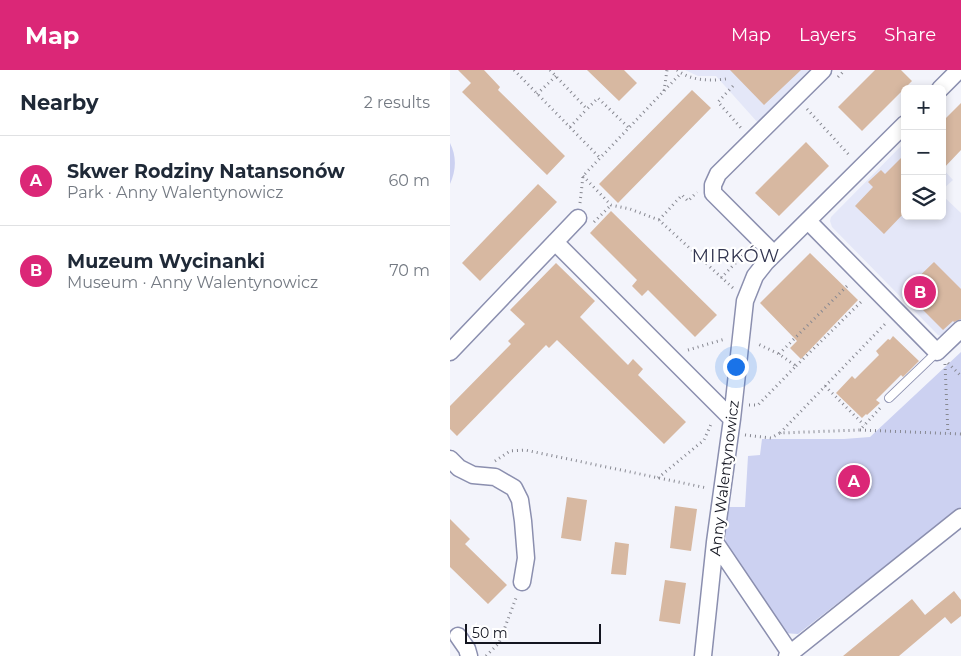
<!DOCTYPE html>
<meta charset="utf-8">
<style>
:root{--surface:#fff;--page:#f6f6f7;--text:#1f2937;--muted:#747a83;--line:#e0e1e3;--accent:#db2777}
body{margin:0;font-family:Montserrat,sans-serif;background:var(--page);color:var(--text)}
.controls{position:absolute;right:15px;top:15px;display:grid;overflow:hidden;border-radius:8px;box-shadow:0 2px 8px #0003}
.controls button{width:45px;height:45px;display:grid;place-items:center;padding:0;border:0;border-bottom:1px solid var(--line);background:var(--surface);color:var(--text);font:25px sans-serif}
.scale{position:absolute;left:15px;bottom:12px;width:136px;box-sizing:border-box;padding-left:5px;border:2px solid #131520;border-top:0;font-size:14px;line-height:18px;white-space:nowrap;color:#131520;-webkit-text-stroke:4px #fff;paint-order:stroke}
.you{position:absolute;left:285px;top:296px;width:18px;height:18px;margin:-12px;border:4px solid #fff;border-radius:50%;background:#1a73e8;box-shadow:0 0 0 8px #1a73e833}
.badge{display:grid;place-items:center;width:32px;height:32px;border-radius:50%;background:var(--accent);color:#fff;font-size:16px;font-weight:700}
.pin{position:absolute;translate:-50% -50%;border:2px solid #fff;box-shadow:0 1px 5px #0006}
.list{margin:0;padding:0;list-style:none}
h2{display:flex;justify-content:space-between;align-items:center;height:65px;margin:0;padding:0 20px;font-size:21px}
h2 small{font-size:16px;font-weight:400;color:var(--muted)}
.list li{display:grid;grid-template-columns:32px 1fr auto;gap:15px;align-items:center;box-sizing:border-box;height:90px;padding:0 20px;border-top:1px solid var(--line)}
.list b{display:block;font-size:19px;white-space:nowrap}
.list p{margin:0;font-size:16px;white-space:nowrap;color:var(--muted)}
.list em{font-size:16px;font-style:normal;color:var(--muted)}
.icon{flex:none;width:28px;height:28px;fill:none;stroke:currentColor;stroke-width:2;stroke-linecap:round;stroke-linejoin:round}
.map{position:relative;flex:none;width:511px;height:586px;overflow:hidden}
header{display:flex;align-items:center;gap:30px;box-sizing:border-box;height:70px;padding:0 25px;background:var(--accent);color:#fff}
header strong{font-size:24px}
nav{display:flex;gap:28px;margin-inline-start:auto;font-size:18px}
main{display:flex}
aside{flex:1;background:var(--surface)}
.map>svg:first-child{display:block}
.built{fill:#e4e7f8}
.green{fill:#ccd1f1}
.building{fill:#d7b8a1}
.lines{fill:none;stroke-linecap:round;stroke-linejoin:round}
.lane-casing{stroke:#8b8faf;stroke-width:10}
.street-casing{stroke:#8b8faf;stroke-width:19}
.path{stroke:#878891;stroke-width:3;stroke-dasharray:1 4;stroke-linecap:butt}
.lane{stroke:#fff;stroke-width:8}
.street{stroke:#fff;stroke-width:16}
.labels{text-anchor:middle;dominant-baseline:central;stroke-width:4.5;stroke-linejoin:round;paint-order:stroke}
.street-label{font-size:15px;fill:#131520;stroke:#fff}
.quarter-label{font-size:18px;letter-spacing:1px;fill:#323550;stroke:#fff}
</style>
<header>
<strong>Map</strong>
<nav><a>Map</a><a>Layers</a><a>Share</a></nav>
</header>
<main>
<aside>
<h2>Nearby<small>2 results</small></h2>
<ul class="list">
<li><span class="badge">A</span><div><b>Skwer Rodziny Natansonów</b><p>Park · Anny Walentynowicz</p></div><em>60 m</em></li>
<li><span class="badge">B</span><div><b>Muzeum Wycinanki</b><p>Museum · Anny Walentynowicz</p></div><em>70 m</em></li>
</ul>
</aside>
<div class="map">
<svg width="511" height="586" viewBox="0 0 511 586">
<rect width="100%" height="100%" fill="#f3f4fb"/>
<path class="built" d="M235,0H364L309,54L266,6H248Z
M455,72V146H492V125L511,143V252L495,267L488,265L382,157L380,151L381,147Z
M492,98L503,110L492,120Z"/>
<path class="green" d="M0,73C7,87 6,101 0,114Z
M511,282V437L348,564L333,563L275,475L278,437H295L298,386L310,385L312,369H394L420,367Z"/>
<path class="building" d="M8,0H34L50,17L48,20L115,86L97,105L12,22L21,13Z
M137,0H174L187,13L169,31Z
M280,0H351L314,35Z
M425,0H451L462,11L412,61L388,37Z
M242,20L261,38L168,133L149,114Z
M511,33V80L492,100V52Z
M356,72L379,96L329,146L305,123Z
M455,84V142L434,164L405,136L423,117L418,112L431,100L435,104Z
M88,114L107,132L30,211L12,193Z
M161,141L267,245L245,267L198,220L192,226L182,216L187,210L140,163Z
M360,183L408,230L351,289L340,278L347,271L310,233Z
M484,192L511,219V249L504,252L503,251L493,260L454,221Z
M106,193L145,231L130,247L178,295L183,289L193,299L188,305L236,352L214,374L107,270L99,278L96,275L7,366L0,359V336L61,274L58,271L75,254L60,240Z
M443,266L469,291L453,307L451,305L426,330L430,333L417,345L416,344L412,348L386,323L402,306L405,309L429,285L426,281L438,269L440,270Z
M117,427L137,430L131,471L111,468Z
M225,436L247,439L241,481L220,478Z
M0,449L20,469L15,474L57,515L38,534L0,497Z
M165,472L179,474L176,505L161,504Z
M215,510L236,513L230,554L209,551Z
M504,521L511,530V546L501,554L495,547L449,586H393L462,529L475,545Z"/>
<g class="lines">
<g class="lane-casing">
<path id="lane" d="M439,328L487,282"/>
</g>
<g class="street-casing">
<path id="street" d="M490,19L509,0
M358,151L487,282L511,259
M105,172L282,349
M324,184L263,123V115L268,104L373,0
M0,282L128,148
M0,389L9,398L23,405L45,407L64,418L70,430L73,451L76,488L72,512
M265,472L340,583
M8,566L17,579L19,586
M253,586L265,472L282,349L295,231L305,206L316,192L455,54
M337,586L511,447"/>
</g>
<path class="path" d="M64,0L150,88
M100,0L137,39L148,28L179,58
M227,0C241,11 260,11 276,9
M388,7L395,0
M283,16L268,32L291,58
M214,21L217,0
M87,24L106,6
M357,39L400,86
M120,57L137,39
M133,106L161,135L180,139L209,150L283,218
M130,133L133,106L231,3
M209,150L232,125L238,131L247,122
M144,152L161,135
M271,208L297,181
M238,280L275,269
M329,284L399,214
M498,293L511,306
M495,294L498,364
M346,296L413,230
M375,316L414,355
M299,335H308L346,296L329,284L308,274
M410,360L511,364
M330,363L435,254
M295,365L321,368L330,363L410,360L432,336
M45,391L60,381L75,380L257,418
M208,408L254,370L262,352
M36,586L49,573L66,528"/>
<use href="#lane" class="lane"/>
<use href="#street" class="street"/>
</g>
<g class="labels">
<g class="street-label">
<text transform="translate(274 408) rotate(-83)">Anny Walentynowicz</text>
</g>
<g class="quarter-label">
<text x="286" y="186">MIRKÓW</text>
</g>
</g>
</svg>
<div class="controls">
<button>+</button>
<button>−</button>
<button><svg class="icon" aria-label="layers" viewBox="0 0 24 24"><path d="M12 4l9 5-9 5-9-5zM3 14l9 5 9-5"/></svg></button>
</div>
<div class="scale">50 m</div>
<div class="you"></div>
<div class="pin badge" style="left:404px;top:411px">A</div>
<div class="pin badge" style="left:470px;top:222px">B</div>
</div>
</main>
